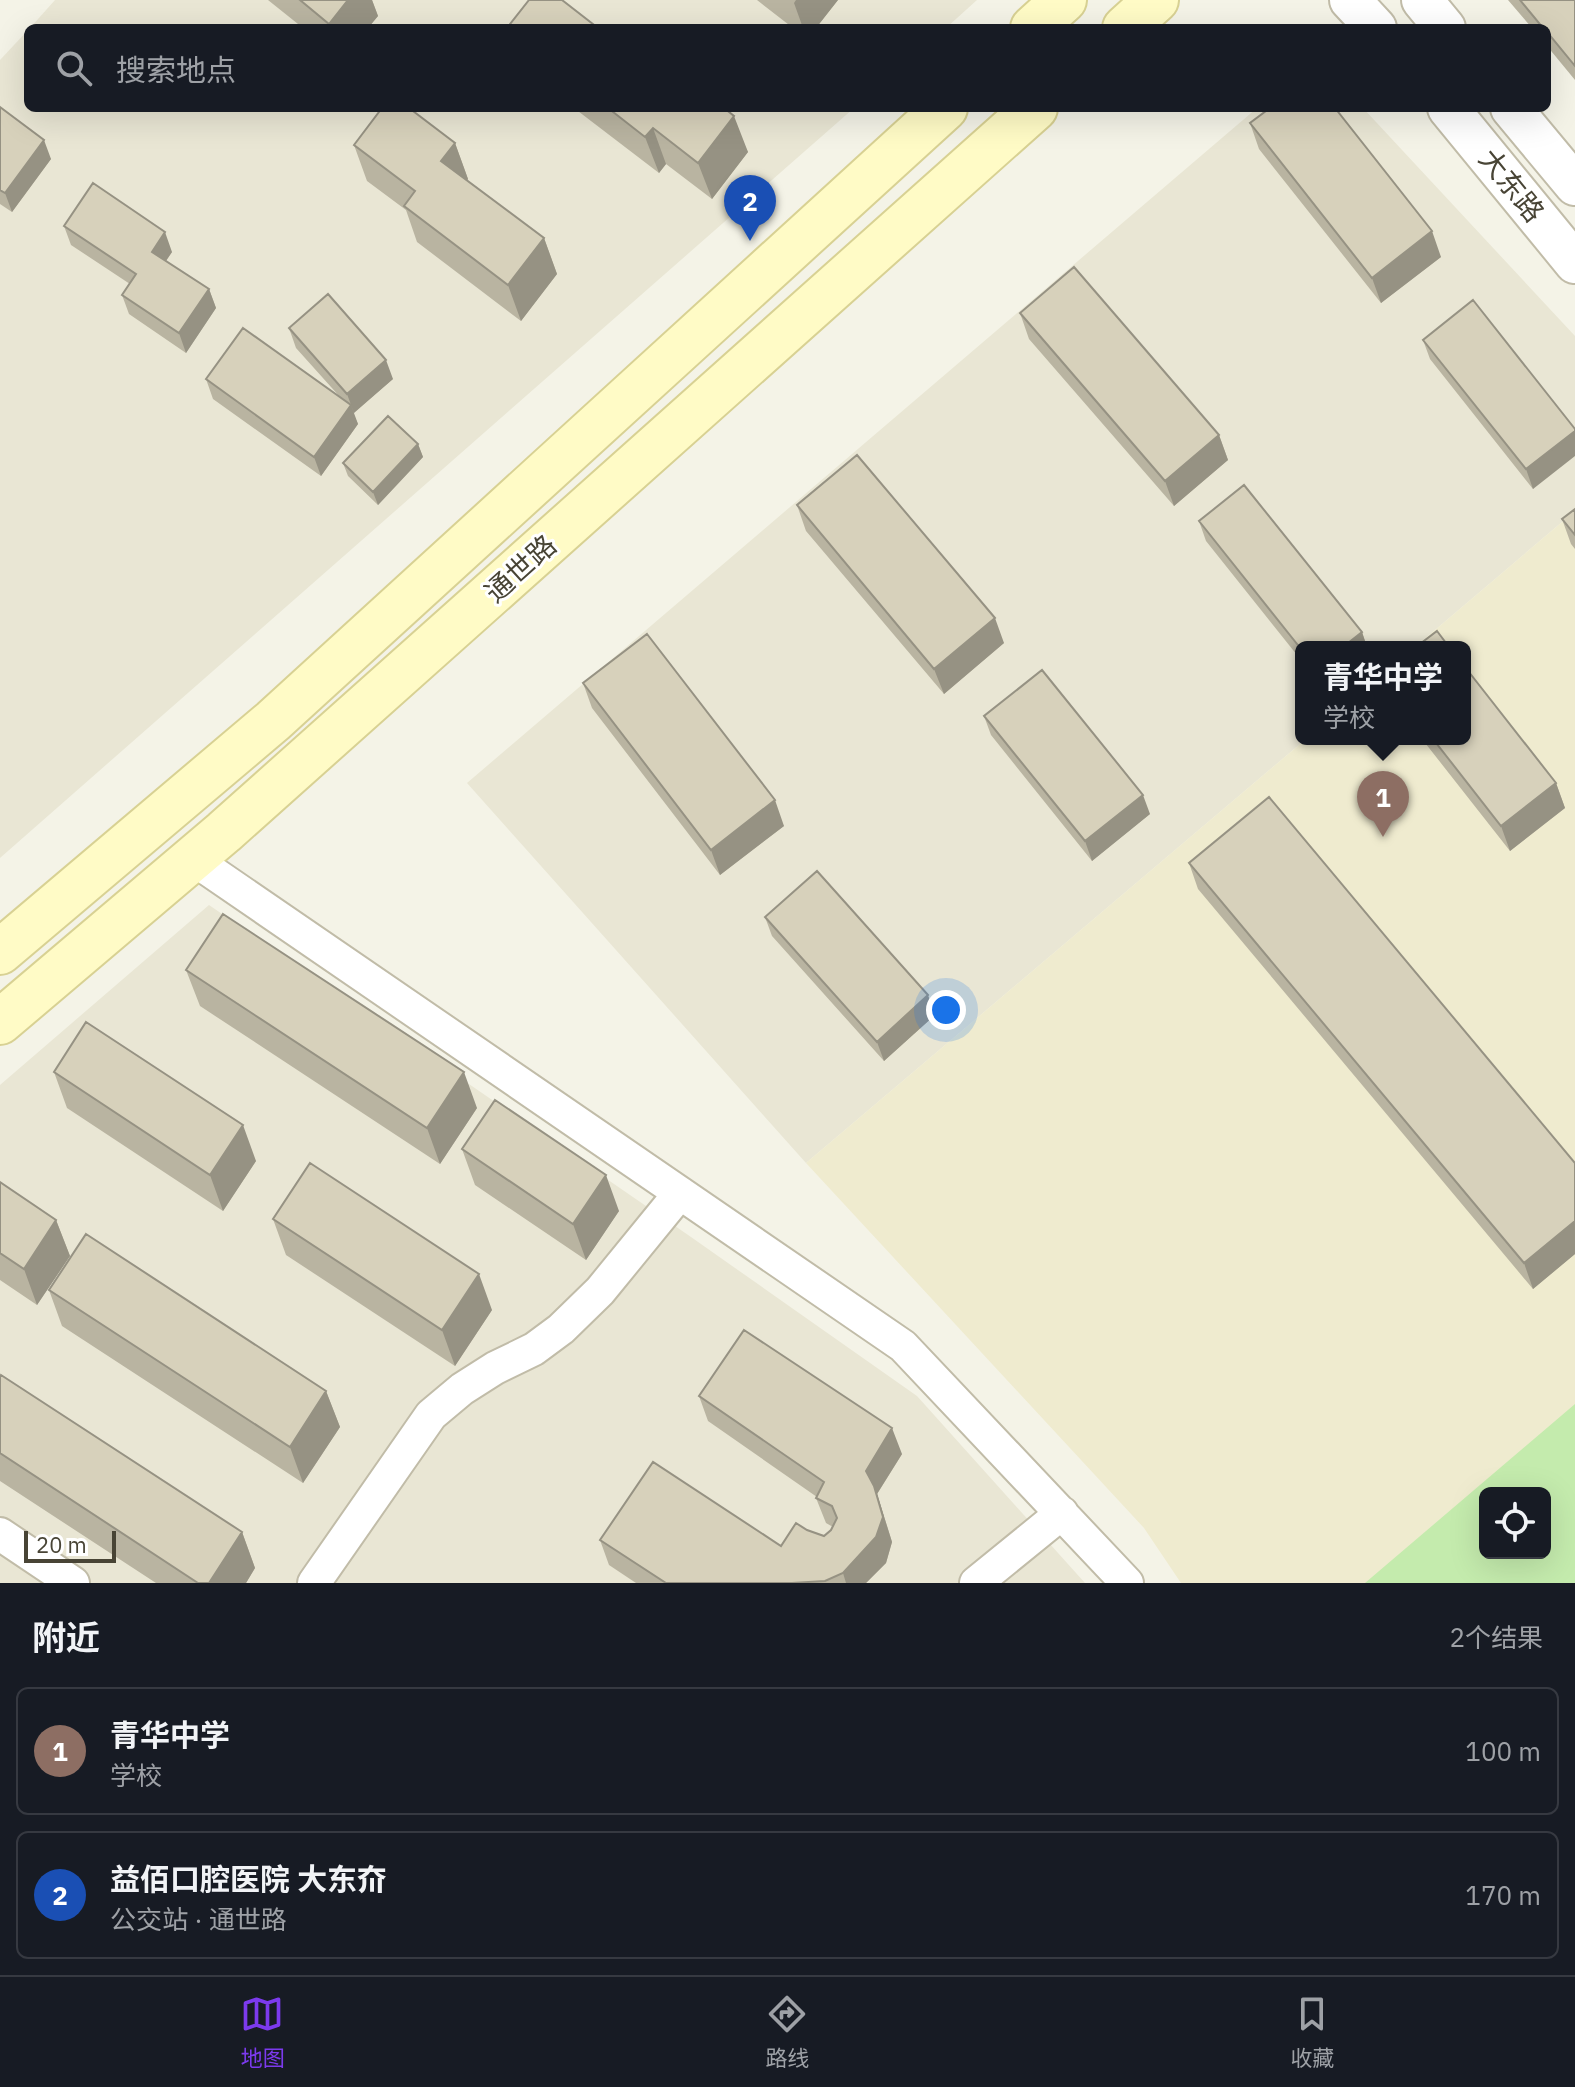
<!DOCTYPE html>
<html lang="zh">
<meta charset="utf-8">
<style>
:root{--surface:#171b24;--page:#20242c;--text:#f1f3f6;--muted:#9ea1a6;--line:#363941;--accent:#7c3aed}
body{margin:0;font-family:"IBM Plex Sans","Noto Sans SC",sans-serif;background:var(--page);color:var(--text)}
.controls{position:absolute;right:24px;bottom:24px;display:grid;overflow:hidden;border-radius:12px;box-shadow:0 8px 32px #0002}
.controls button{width:72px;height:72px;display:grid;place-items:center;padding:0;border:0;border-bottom:2px solid var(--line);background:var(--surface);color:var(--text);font:40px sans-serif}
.scale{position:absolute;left:24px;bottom:20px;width:92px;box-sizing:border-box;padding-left:8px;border:4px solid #484435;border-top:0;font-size:22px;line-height:28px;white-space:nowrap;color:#484435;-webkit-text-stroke:6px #fff;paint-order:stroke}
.you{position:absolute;left:946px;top:1010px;width:28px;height:28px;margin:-20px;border:6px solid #fff;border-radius:50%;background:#1a73e8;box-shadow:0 0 0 12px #1a73e833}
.badge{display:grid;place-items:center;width:52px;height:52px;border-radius:50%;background:var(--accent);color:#fff;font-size:26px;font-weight:700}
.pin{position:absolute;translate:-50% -66px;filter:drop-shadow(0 2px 4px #0008)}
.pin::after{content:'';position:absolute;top:42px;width:28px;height:24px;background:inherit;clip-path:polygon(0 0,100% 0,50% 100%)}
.popup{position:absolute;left:1295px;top:641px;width:176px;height:104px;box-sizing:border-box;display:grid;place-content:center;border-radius:12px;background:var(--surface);filter:drop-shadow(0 2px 6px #0005);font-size:26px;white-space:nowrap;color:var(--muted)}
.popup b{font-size:30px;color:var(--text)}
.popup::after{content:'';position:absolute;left:50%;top:100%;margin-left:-16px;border:16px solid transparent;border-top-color:var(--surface)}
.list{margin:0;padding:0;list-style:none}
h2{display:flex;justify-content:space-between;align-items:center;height:104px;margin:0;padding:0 32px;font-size:34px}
h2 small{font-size:26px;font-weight:400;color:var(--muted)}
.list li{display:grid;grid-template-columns:52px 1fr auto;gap:24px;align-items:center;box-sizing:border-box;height:128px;margin:0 16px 16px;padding:0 16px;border:2px solid var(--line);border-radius:12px}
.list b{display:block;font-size:30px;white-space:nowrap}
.list p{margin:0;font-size:26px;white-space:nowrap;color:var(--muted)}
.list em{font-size:26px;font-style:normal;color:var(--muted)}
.icon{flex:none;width:44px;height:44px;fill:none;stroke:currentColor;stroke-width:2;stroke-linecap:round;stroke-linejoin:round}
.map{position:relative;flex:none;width:1575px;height:1583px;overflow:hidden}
.search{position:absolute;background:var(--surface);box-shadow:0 8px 32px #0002;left:24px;right:24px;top:24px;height:88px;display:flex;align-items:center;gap:20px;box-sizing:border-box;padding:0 28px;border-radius:12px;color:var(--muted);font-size:30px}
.sheet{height:392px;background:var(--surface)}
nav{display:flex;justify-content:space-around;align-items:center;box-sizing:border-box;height:112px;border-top:2px solid var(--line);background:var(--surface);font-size:22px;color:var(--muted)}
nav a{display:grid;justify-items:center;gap:4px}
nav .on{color:var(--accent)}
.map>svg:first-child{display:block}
.residential{fill:#e9e6d4}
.education{fill:#efebcf;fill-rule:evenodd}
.green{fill:#c4ebad;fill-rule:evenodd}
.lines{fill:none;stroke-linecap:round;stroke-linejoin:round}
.minor-casing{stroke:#c1bca8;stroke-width:36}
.tertiary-casing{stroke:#c1bca8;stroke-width:44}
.secondary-casing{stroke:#d8d193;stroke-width:48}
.minor{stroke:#fff;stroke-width:32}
.tertiary{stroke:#fff;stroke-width:40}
.secondary{stroke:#fffbc6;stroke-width:44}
.wall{fill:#b9b4a1}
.shaded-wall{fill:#969283}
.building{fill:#d7d1bb;stroke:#969283;stroke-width:2}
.labels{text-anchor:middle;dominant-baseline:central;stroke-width:6;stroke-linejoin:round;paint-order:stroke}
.street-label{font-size:28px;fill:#484435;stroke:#fff}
</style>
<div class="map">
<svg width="1575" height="1583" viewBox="0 0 1575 1583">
<rect width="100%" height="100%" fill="#f4f3e7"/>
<path class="residential" d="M55,0H977L946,28H30Z
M28,30V108H854L0,858V60Z
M1257,108H1363L1575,336V511L1415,647H1301V739H1306L806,1163L467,783Z
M209,905L691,1237L917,1396L1085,1583H0V1085Z"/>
<path class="education" d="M1575,511V1583H1181L1144,1528L806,1163L1306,739H1465V647H1415ZM1485,1493H1545V1553H1485Z"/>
<path class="green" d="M1575,1404V1583H1365ZM1485,1493H1545V1553H1485Z"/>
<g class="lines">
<g class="minor-casing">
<path id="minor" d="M193,859L903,1346L1127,1583
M0,1534L73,1583
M314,1583L431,1415L462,1389L495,1368L534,1349L561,1329L600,1291L680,1193
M976,1583L1062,1513"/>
</g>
<g class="tertiary-casing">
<path id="tertiary" d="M1350,0L1376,28
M1422,0L1445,28
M1448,108L1575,263
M1511,108L1575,185"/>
</g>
<g class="secondary-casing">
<path id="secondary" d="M1033,28L1064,0
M1125,28L1156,0
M0,952L273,721L945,108
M0,1022L224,832L1035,108"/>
</g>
<use href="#minor" class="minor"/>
<use href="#tertiary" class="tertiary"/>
<use href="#secondary" class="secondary"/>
</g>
<path class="wall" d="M268,0H372L378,16L368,28H303Z
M757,0H838L816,28H793Z
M1508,0H1575V80L1547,46V28H1532Z
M0,107L51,159L12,212L0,204Z
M574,108H724L748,152L712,199L666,164L659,173Z
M1250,123L1441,257L1381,303L1259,149Z
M455,143L468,179L467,180L544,238L557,274L521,321L417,242L406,210L367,181L354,145Z
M64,226L172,252L166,261L209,289L216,308L186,353L129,314L122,295L130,284L71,245Z
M1020,313L1219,435L1228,460L1174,506L1029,339Z
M289,328L393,379L353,413L358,424L321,476L213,399L206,379L340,397L296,348Z
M1423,340L1575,429L1533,489L1430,359Z
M418,444L423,457L378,505L348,476L343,463Z
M797,505L1004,643L944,694L806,531Z
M1575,509V549L1571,544L1562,519Z
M1199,521L1362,632L1367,647H1301V660L1206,541Z
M583,683L784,826L720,875L592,708Z
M984,716L1150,814L1092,861L991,735Z
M1422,739H1465L1556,783L1565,808L1510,851Z
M1189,863L1575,1163V1254L1533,1289L1198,889Z
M765,917L935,1015L884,1061L772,936Z
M186,970L477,1108L440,1164L200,1006Z
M54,1072L256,1161L223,1211L67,1108Z
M462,1149L619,1211L586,1260L475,1185Z
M0,1182L56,1220L70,1256L37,1305L0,1280Z
M273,1219L492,1310L455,1366L286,1255Z
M49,1290L326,1391L340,1427L303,1483L62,1326Z
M0,1377L242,1532L255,1568L246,1583H156L0,1481Z
M699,1396L902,1454L877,1494L892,1542L886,1563L866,1583H636L609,1565L600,1540L781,1546L807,1530L824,1536L831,1530L833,1527L826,1523L816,1498L817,1497L708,1421Z"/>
<path class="shaded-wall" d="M348,0H372L378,16L368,28H331L329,24Z
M796,0H838L816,28H803L794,3Z
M734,116L748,152L712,199L698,163Z
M653,128L666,164L659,173L645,137Z
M44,140L51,159L12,212L5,193Z
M455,143L468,179L455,197L441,161Z
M1432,231L1441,257L1381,303L1372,278Z
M165,232L172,252L159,271L152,252Z
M544,238L557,274L521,321L508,285Z
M209,289L216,308L186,353L179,333Z
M386,360L393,379L354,413L347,394Z
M351,405L358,424L321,476L314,457Z
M1575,431V456L1533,489L1526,469Z
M1219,435L1228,460L1174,506L1165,481Z
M418,444L423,457L378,505L373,492Z
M995,618L1004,643L944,694L934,669Z
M1362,632L1367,647H1343Z
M1556,783L1565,808L1510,851L1501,826Z
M1143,795L1150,814L1092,861L1085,841Z
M775,800L784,826L720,875L711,850Z
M928,995L935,1015L884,1061L877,1042Z
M464,1072L477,1108L440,1164L427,1128Z
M243,1125L256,1161L223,1211L210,1175Z
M606,1175L619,1211L586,1260L573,1224Z
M56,1220L70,1256L37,1305L24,1269Z
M1575,1221V1254L1533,1289L1524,1263Z
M479,1274L492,1310L455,1366L442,1330Z
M326,1391L340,1427L303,1483L290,1447Z
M892,1428L902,1454L877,1494L892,1542L886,1563L866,1583H846L843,1573L866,1471Z
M242,1532L255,1568L246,1583H209Z"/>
<path class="building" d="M300,0H348L329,24Z
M529,0H562L598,28H507Z
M1520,0H1575V66L1547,32V28H1543Z
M0,107L44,140L5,193L0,190Z
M382,108H409L455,143L441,161L544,238L508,285L404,206L415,191L354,145Z
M608,108H724L734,116L698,163L653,128L645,137Z
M1270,108H1335L1432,231L1372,278L1250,123Z
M93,183L165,232L152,252L209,289L179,333L122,295L136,274L64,226Z
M1074,267L1219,435L1165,481L1020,313Z
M328,294L386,360L347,394L289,328Z
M1473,300L1575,429V431L1526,469L1423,340Z
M243,328L351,405L314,457L206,379Z
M388,416L418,444L373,492L343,463Z
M857,455L995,618L934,669L797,505Z
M1244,485L1362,632L1343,647H1301V649L1199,521Z
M1575,509V535L1562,519Z
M1437,631L1449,647H1416Z
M647,634L775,800L711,850L583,683Z
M1465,667L1556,783L1501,826L1433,739H1465Z
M1042,670L1143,795L1085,841L984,716Z
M1269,797L1575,1163V1221L1524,1263L1189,863Z
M817,871L928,995L877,1042L765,917Z
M223,914L464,1072L427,1128L186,970Z
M86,1022L243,1125L210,1175L54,1072Z
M495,1100L606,1175L573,1224L462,1149Z
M310,1163L479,1274L442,1330L273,1219Z
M0,1182L56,1220L24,1269L0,1253Z
M86,1234L326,1391L290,1447L49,1290Z
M744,1330L892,1428L866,1471L874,1486L883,1517L876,1537L843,1573L825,1581L792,1583H666L600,1540L653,1462L781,1546L796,1523L807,1530L824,1536L831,1530L837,1518L832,1506L816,1498L824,1482L699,1396Z
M1,1375L242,1532L209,1583H198L0,1453V1377Z"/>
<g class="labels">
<g class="street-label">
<text transform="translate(1512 185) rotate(51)">大东路</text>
<text transform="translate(520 568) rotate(-42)">通世路</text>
</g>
</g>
</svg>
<div class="controls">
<button><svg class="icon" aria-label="locate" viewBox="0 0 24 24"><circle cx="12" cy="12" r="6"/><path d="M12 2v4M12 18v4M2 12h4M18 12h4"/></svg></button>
</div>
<div class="scale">20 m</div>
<div class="you"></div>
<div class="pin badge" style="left:1383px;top:837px;background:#8d6e63">1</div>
<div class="popup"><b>青华中学</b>学校</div>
<div class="pin badge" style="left:750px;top:241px;background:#1a4fb4">2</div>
<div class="search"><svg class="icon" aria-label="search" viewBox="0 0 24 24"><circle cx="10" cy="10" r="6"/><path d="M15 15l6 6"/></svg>搜索地点</div>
</div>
<section class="sheet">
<h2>附近<small>2个结果</small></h2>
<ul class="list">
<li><span class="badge" style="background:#8d6e63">1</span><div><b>青华中学</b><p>学校</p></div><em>100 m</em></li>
<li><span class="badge" style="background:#1a4fb4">2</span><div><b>益佰口腔医院 大东夼</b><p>公交站 · 通世路</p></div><em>170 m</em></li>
</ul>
</section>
<nav>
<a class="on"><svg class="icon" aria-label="map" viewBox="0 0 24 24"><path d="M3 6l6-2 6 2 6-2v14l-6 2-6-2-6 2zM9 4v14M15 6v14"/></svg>地图</a>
<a><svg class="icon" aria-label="directions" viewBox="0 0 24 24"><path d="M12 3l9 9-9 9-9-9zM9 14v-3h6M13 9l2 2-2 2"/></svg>路线</a>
<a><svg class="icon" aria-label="saved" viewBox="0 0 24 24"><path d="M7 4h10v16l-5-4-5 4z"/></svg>收藏</a>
</nav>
